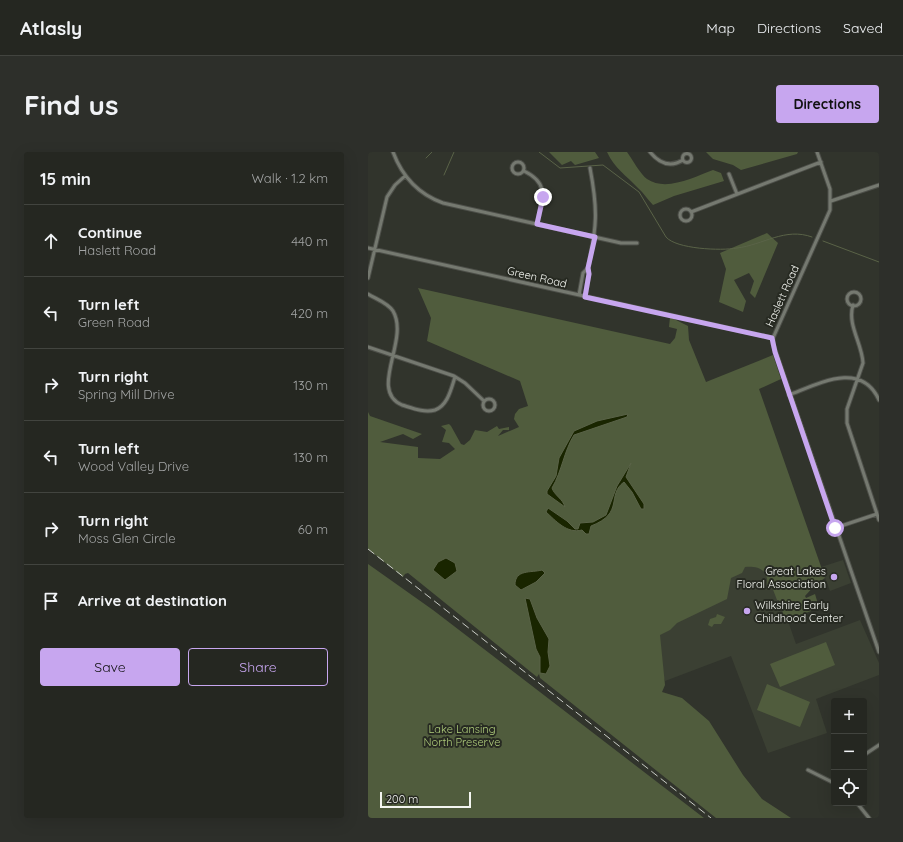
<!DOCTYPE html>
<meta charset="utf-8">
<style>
:root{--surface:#252721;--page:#2d2f2a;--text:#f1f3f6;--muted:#a3a5a5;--line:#42443f;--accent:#c7a6ef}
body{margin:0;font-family:Quicksand,sans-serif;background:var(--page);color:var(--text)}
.controls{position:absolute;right:12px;bottom:12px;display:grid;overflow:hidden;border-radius:4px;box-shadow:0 4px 16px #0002}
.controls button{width:36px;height:36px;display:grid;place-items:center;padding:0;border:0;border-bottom:1px solid var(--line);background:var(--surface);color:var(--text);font:20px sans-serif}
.scale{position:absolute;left:12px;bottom:10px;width:91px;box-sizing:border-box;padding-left:4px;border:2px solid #f3f5f0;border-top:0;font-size:11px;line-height:14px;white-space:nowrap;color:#f3f5f0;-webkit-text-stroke:3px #272a22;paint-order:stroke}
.stop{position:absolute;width:12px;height:12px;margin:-9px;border:3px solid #c7a6ef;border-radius:50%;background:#fff}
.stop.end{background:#c7a6ef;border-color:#fff;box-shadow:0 1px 4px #0008}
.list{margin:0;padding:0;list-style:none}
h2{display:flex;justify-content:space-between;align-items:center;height:52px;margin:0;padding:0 16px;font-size:17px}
h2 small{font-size:13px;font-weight:400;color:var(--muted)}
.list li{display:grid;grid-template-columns:26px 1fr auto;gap:12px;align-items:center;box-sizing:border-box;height:72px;padding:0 16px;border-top:1px solid var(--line)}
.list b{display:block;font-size:15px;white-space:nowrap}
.list p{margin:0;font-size:13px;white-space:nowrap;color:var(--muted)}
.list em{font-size:13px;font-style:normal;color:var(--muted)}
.actions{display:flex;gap:8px;padding:12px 16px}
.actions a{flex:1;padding:9px 0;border:1px solid var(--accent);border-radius:4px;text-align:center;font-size:14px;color:var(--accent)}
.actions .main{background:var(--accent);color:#111}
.icon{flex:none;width:22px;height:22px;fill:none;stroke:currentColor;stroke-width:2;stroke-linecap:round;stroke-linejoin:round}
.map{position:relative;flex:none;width:511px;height:666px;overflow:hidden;border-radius:4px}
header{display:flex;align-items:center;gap:24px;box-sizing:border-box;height:56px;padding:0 20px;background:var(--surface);border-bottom:1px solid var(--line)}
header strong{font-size:19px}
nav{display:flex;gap:22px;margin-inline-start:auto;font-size:14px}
.intro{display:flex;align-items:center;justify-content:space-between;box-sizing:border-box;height:96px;padding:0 24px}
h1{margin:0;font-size:28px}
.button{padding:10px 18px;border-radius:4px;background:var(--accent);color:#111;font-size:14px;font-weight:700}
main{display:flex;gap:24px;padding:0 24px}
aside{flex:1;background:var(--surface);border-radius:4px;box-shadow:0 4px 16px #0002}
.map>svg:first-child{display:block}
.built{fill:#3b4033}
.green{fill:#505c3d}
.water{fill:#192500;stroke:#5a6348}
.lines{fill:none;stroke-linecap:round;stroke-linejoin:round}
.stream{stroke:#5a6348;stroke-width:1}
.minor-casing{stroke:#4d4f49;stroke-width:5}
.minor{stroke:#757970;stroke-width:3}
.rail{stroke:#c9ccc6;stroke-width:1;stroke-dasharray:8 4;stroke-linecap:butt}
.route{stroke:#c7a6ef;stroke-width:5}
.poi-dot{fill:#c7a6ef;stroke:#272a22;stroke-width:1.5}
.labels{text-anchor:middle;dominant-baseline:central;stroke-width:4;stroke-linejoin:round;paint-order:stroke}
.street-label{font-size:11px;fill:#f3f5f0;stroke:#272a22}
.poi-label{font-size:11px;fill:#f3f5f0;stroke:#272a22;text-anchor:end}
.park-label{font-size:11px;fill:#b0ce7c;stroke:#272a22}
</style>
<header>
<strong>Atlasly</strong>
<nav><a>Map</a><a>Directions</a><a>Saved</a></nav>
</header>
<div class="intro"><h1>Find us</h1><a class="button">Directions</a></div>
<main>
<aside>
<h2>15 min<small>Walk · 1.2 km</small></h2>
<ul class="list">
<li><svg class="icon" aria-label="ahead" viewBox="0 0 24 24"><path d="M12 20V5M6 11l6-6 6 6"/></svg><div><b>Continue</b><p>Haslett Road</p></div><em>440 m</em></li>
<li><svg class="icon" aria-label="left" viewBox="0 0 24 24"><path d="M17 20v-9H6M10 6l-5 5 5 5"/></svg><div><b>Turn left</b><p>Green Road</p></div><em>420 m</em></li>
<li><svg class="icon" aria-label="right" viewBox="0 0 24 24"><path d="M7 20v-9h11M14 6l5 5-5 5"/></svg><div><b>Turn right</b><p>Spring Mill Drive</p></div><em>130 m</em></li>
<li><svg class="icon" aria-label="left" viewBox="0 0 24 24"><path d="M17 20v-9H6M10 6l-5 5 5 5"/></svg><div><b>Turn left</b><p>Wood Valley Drive</p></div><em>130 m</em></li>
<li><svg class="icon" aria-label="right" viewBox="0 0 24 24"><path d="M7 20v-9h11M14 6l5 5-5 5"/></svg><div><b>Turn right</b><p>Moss Glen Circle</p></div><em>60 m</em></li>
<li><svg class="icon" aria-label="arrive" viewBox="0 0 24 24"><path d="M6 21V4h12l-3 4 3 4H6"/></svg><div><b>Arrive at destination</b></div></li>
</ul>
<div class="actions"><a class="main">Save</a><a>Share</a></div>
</aside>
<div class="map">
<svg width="511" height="666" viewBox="0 0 511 666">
<rect width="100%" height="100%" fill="#31342c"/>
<path class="built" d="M391,407L399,409L428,492L492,468L511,511V523L448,547L459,581L400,601L363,504L297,529L289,506V469L357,420Z
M475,408L483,431L462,439L453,415Z"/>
<path class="green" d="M181,0H227L231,6L207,13L203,9L194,13Z
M239,0H259C264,7 273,23 279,27C298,40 326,25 345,18L353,21L356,29L306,44L285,53C279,47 276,41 270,36C258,23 247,17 239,0Z
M338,0H430L429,2L373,18L365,13L345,7Z
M399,81L410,91L387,146L382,141L386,129L381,121L366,128L378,149L375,160L351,150L358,117L352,101Z
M50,136L302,192L307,186L309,177L301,175L302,165L320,174L321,188L338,230L405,203L413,227L391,237L457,426L448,432L437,444L438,446L447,442L450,452L442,453L443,459L421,467L418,471L411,448H409L404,435L399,433C401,417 389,414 377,415L374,421L363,426L359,447L309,471L302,478L292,483L297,533L294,540L314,546L341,569L375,623L394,647L423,666H348L172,526L171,522L169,525L40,421L37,422L35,425L0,397V260L2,264L54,282L45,287L35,282L12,290L50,295V306L72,307L87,297L81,291L74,290L78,278L73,274L81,272L83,274L93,292L96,293L102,288L107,278L119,280L129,274L131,277L141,275V278H135L130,284L151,275L146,267L147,262L151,257L160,254L152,229L59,189L63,166Z
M0,412L65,458L336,666H0Z
M349,462L357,465L353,472H346L344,475L340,473L342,467L348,465Z
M458,490L467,513L412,535L402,512Z
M399,532L442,550L432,575L389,558Z"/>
<path class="water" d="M260,262L259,265L206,283C196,299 194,319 184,336C186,343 195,347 197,355L179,342V339L188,324L191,306L206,279L229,269Z
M263,311L258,325L276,352V357H273L264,340L256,330C238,343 257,361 223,374L221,382H218L214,378C199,382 188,369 178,360L180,356L199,369L207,377H210L212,371L225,370L238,363L249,334Z
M78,406L87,411L89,419L77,428L65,418L70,410Z
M174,418L177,421L168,430L153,438L147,433C147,417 163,421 174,418Z
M157,446L162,447L169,466L181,487L180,500L182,514L178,522L172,521V505L168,497Z"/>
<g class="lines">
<path class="stream" d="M171,0L192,16L235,13L271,40L298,85C308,97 353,99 369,96C395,93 417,75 444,85
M58,6L64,0
M76,23L86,0
M455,89L511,110"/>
<g class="minor-casing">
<path id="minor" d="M25,0C34,24 50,42 75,51L253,91H269
M282,0C291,11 302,16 315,8
M449,0L462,37V58L405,186V192L511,500
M314.5 6a4.5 4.5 0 1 1 9 0a4.5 4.5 0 1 1-9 0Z
M144 16a6 6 0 1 1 12 0a6 6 0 1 1-12 0Z
M156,19C183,32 174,48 169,72
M361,22L369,42
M463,49L511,33
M312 63a6 6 0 1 1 12 0a6 6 0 1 1-12 0Z
M323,60L453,10
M0,96L405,186
M0,126L19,45L27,33L37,24
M479 147a7 7 0 1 1 14 0a7 7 0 1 1-14 0Z
M0,142C8,147 20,151 25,159C42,188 0,238 34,253C44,256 56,261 67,258C80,253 83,237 87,225
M211,143L215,121L220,116C229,74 230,58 222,16
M217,145L221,122L220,116
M485,153C479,173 494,191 495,211L479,257V271L511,368
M0,195L86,224L97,231L116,249
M421,243C450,232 493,208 511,248
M115 253a6 6 0 1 1 12 0a6 6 0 1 1-12 0Z
M467,376L509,362
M496,603L511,593
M440,618L466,631
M489,651L501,666"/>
</g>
<use href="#minor" class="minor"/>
<path class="rail" d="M0,397L343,666"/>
</g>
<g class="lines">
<path class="route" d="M175,45L169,72L227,85L220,116L221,122L217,145L404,186L407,200L467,376"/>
</g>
<g class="poi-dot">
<circle cx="466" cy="425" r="4"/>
<circle cx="379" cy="459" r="4"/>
</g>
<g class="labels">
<g class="street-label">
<text transform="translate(169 125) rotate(13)">Green Road</text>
<text transform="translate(414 144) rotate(-66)">Haslett Road</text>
</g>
<g class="poi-label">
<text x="458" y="419">Great Lakes<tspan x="458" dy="13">Floral Association</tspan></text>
<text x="387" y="453" text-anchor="start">Wilkshire Early<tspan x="387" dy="13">Childhood Center</tspan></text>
</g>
<g class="park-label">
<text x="94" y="577">Lake Lansing<tspan x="94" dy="13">North Preserve</tspan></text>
</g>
</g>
</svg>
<div class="controls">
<button>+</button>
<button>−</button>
<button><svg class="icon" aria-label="locate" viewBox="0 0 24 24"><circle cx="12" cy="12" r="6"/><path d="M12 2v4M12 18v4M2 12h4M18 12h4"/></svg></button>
</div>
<div class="scale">200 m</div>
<div class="stop" style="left:467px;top:376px"></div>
<div class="stop end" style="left:175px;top:45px"></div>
</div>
</main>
